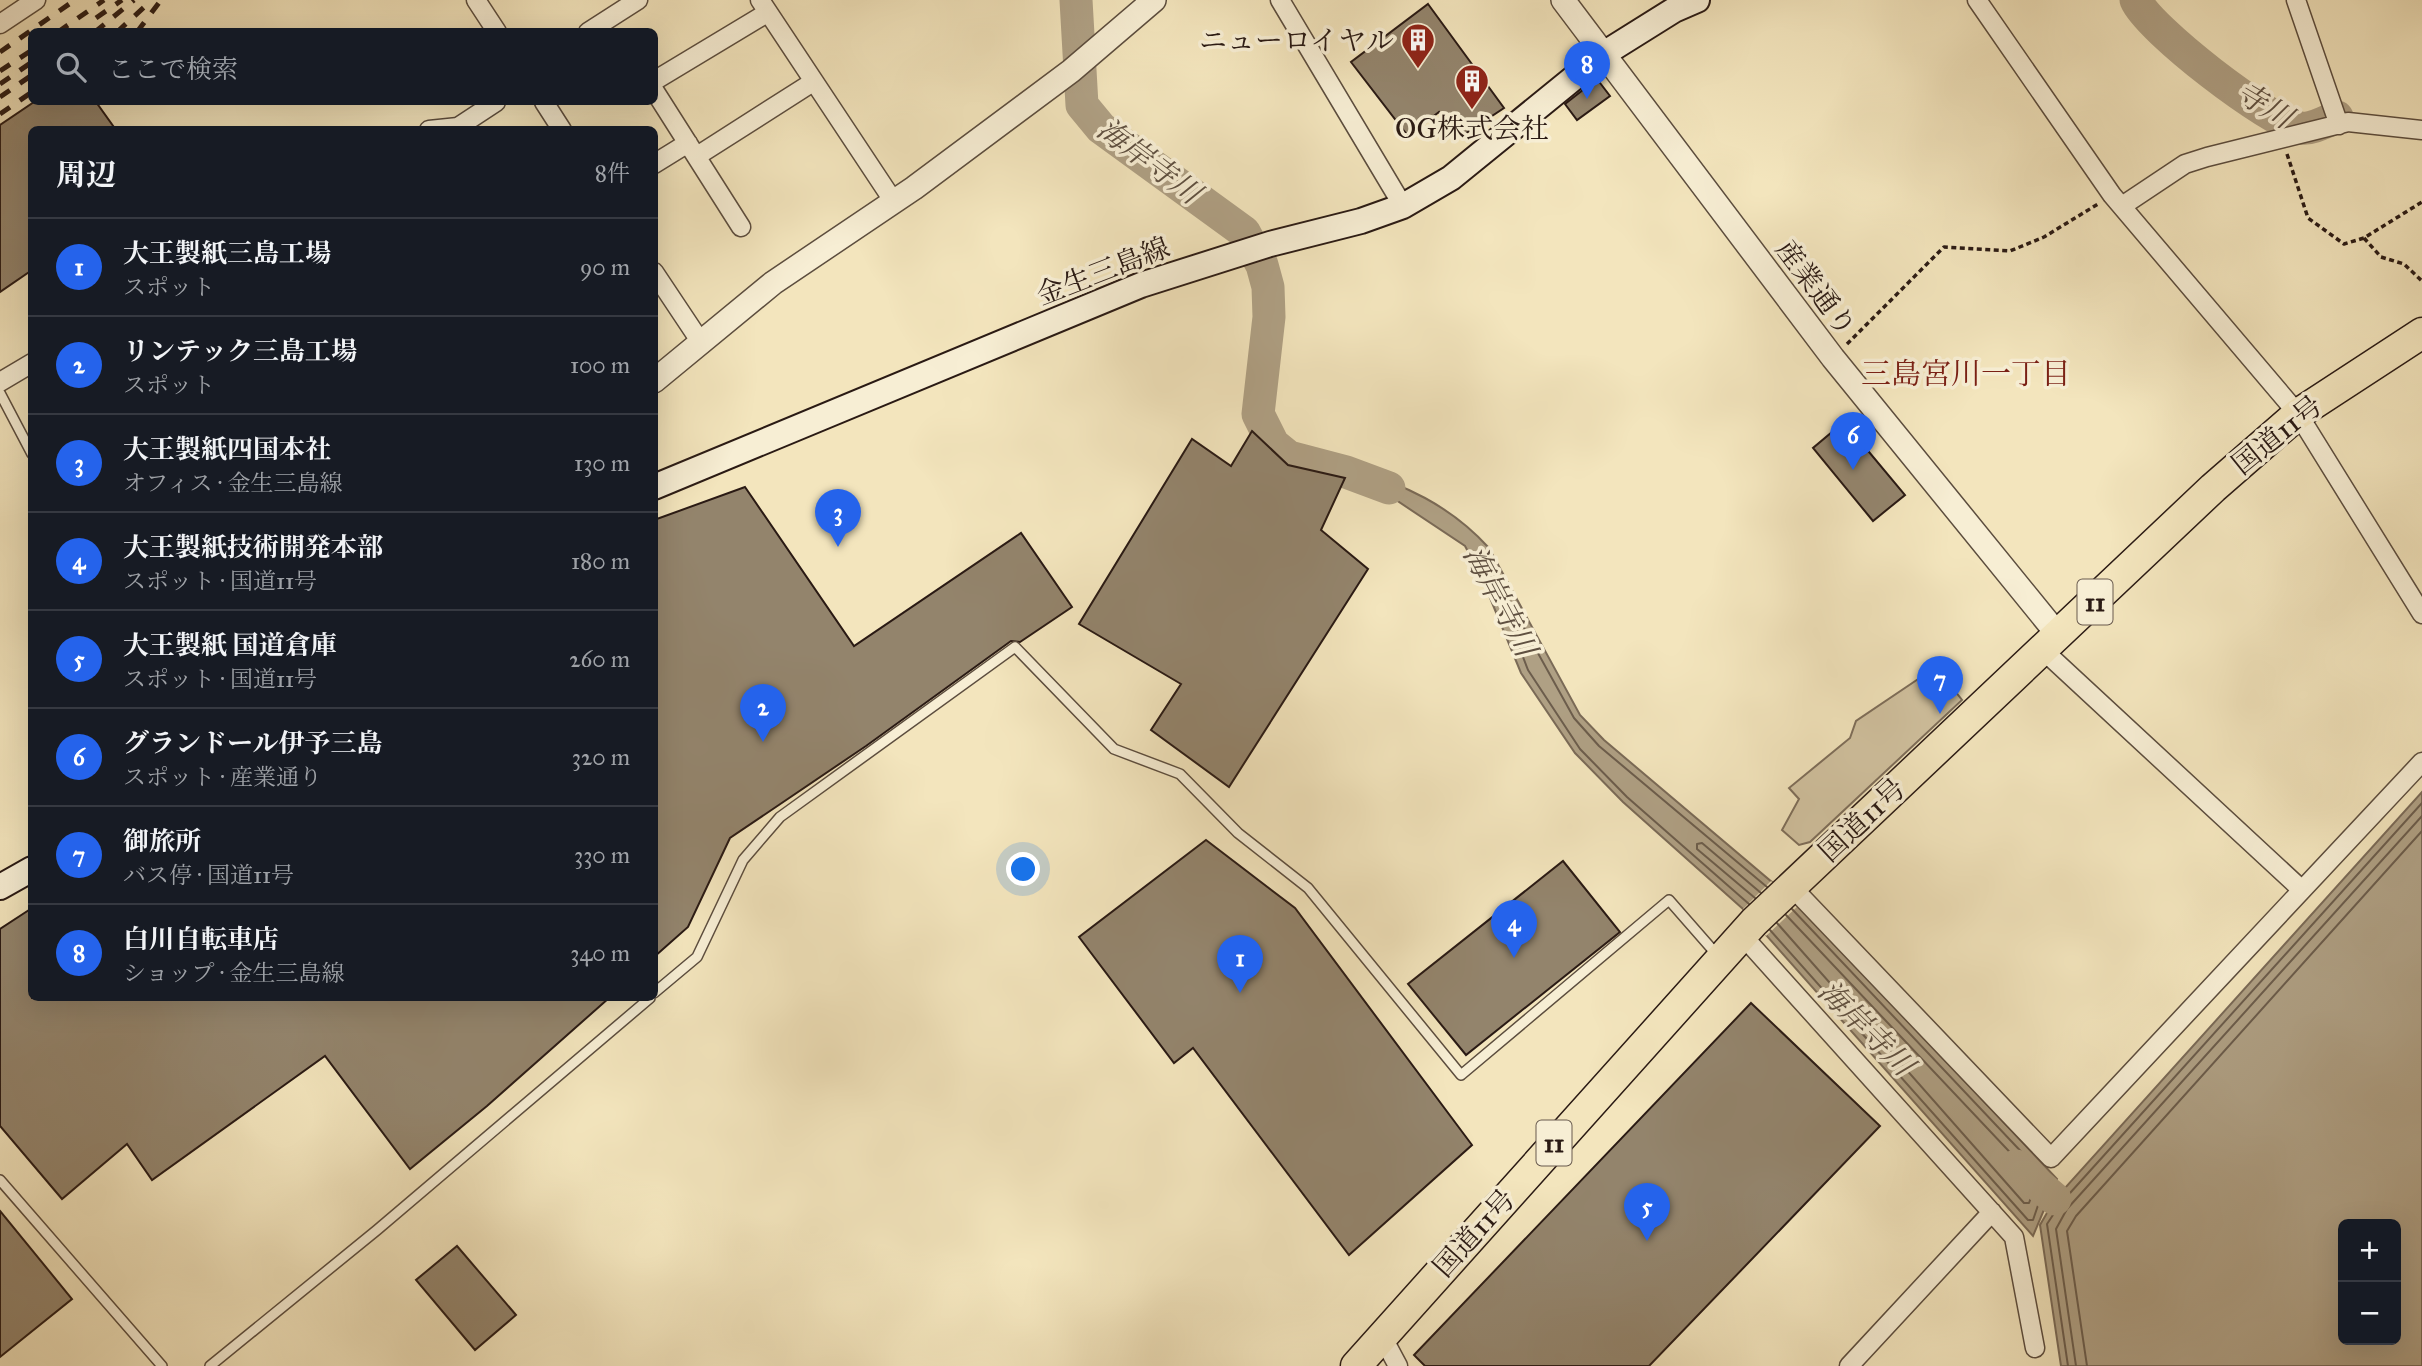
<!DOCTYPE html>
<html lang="ja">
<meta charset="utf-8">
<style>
:root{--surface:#171b24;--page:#20242c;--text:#f1f3f6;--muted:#9ea1a6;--line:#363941;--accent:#2563eb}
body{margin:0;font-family:"IM FELL Great Primer","Noto Serif JP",serif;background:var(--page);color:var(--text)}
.controls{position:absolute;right:21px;bottom:21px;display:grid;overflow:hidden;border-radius:10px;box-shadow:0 7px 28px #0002}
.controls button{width:63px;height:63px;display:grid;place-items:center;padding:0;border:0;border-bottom:2px solid var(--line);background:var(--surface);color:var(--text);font:35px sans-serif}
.you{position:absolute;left:1024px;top:870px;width:24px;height:24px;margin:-18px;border:5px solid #fff;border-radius:50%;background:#1a73e8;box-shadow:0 0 0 10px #1a73e833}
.badge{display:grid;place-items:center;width:46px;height:46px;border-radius:50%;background:var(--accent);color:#fff;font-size:23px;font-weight:700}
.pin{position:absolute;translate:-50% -58px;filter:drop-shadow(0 2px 4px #0008)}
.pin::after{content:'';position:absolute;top:37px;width:24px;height:21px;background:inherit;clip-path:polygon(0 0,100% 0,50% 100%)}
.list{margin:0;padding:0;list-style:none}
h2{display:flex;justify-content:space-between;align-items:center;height:91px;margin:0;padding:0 28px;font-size:30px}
h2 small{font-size:23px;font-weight:400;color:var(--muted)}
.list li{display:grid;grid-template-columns:46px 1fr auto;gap:21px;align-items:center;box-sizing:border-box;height:98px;padding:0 28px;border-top:2px solid var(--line)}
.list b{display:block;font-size:26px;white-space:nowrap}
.list p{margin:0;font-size:23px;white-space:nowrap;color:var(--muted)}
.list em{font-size:23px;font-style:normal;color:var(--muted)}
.icon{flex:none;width:38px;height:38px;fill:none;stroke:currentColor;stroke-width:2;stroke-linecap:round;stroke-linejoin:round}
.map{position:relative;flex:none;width:2422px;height:1366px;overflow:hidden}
.search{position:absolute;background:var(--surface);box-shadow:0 7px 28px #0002;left:28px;top:28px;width:630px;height:77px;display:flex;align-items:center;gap:18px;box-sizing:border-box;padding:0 24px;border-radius:10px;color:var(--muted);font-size:26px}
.panel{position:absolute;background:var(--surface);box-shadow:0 7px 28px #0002;left:28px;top:126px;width:630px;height:875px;border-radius:10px}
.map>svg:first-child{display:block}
.green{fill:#d1c2a0;stroke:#7e6e5a;stroke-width:2}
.water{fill:#afa084;stroke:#7a6a57;stroke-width:2;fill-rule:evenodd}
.pier{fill:#f3e5bd}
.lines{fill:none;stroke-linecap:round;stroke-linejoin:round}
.shore{stroke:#6c5d4c;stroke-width:2}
.river{stroke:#afa084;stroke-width:33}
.building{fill:#93846c;stroke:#2a1a14;stroke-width:2}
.service-casing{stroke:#5c4d3e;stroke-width:12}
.minor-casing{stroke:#5c4d3e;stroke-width:21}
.tertiary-casing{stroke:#5c4d3e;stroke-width:26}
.secondary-casing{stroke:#2a1a14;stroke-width:28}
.trunk-casing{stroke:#2a1a14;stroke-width:33}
.path{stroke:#2a1a14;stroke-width:3.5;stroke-dasharray:5 3.5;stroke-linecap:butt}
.service{stroke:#f7eed4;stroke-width:9}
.minor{stroke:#f7eed4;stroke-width:18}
.tertiary{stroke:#f7eed4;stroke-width:23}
.secondary{stroke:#f7eed4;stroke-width:24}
.trunk{stroke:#f3e5bd;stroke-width:30}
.rail{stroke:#2a1a14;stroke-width:5;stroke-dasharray:12 12;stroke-linecap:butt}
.labels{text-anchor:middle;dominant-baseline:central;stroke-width:7;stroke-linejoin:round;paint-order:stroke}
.shield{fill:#f7eed4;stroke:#685a4e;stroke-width:2}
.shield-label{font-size:26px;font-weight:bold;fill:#2a1a14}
.poi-label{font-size:28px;fill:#2a1a14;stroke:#f7eed4;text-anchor:end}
.street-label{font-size:28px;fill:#2a1a14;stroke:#f7eed4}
.water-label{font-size:30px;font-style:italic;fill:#5f5041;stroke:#f7eed4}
.neighbourhood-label{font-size:30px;fill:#7a1f14;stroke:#f7eed4}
</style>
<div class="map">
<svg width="2422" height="1366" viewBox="0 0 2422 1366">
<rect width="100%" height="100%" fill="#f3e5bd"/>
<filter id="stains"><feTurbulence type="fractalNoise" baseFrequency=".00286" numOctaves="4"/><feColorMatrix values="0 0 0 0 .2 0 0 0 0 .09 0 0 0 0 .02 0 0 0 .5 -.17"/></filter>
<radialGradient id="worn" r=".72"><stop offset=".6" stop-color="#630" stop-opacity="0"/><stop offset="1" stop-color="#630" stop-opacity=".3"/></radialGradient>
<path class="green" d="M1936,667L1962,700L1810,842L1799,845L1782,830L1799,799L1789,788L1850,738L1856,721Z"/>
<path class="water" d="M1349,469C1403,483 1451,506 1489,548L1580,715L1604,740L1799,905L2057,1179L2033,1236L1743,909L1623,802L1575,753L1521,673L1481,576L1465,546L1396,500L1345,486Z
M2422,792V1366H2061L2040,1225L2055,1199ZM2343,1224H2396V1340H2343Z"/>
<path class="pier" d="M1771,881L1799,905L1766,936L1743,909Z"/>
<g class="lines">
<path class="shore" d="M1755,898L1697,849V844L1702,843L1761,893
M1749,904L1627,797L1580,749L1528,670L1494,582L1499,583L1574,718L1599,746L1767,887
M1777,923L2024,1203H2029L2037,1181L1786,915
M1770,930L2028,1220H2033L2047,1179L1792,909
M2068,1366L2047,1224L2061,1203L2422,803
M2076,1366L2056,1229L2067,1209L2422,816
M2087,1366L2067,1231L2076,1216L2422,831"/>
<path class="river" d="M1076,0L1082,105L1101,128L1244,232L1262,265L1268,287L1269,317L1258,414L1273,444L1289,457L1346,472L1389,488
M2136,0C2148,29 2270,123 2301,128C2311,130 2327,121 2337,117
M2016,1166L2055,1199"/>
</g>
<path class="building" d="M1428,4L1504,108L1457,139L1439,112L1408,136L1351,62Z
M1597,79L1610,96L1577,120L1565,104Z
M34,102H96L116,130H32V270L0,292V125Z
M1844,422L1905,495L1873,521L1813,448Z
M1252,431L1288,465L1345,478L1321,530L1368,569L1229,787L1151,730L1181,684L1079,624L1192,439L1231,466Z
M745,487L854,646L1021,533L1072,607L1020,642L1011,641L866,746L730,838L688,927L654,957V520Z
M1206,840L1295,908L1472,1145L1349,1255L1193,1048L1174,1063L1079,937Z
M1563,861L1620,932L1466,1055L1408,984Z
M32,908V998H609L487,1106L410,1169L325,1056L152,1180L127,1144L62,1199L0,1126V929Z
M1751,1003L1880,1126L1649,1366H1425L1414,1355Z
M0,1211L72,1299L0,1357Z
M457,1246L516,1315L475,1350L416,1280Z"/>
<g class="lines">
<g class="service-casing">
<path id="service" d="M0,393L32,454
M654,993L697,957L743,860L780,817L1015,647L1114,749L1180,774L1238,833L1308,888L1461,1075L1669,900L1718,956
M0,1180L162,1366
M210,1366L377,1230L650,998"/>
</g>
<g class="minor-casing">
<path id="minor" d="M476,0L497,32
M760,0L894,202
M1280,0L1403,206
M1977,0L2112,195L2298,414L2422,614
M2296,0L2339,125
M0,24L36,0
M588,32L638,0
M654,81L767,13
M654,90L741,227
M544,102L562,130
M429,130L458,127L496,102
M697,156L813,82
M654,164L688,143
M2122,206L2185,164L2207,157L2348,122L2422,130
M654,272L702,344
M0,382L32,363
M2044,651L2302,890
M1791,886L2051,1158L2422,762
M1742,935L2014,1237L2035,1348
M1382,1336L1398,1366
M1849,1366L1992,1212"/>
</g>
<g class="tertiary-casing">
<path id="tertiary" d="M1563,0L1833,358L2059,636
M654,381L773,283L914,188L1071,71L1154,0"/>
</g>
<g class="secondary-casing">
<path id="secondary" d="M654,487L1141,285L1270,244L1361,221L1403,206L1451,178L1602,55L1674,10L1697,0
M0,887L32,869"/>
</g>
<g class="trunk-casing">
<path id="trunk" d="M1356,1366L1754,922L2213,488L2298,414L2422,333"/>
</g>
<path class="path" d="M2287,154L2308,218L2344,244L2364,238L2422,202
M2364,238L2381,257L2404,264L2422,281
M1847,344L1944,247L2010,251L2044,237L2098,204"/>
<use href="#service" class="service"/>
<use href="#minor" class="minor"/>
<use href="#tertiary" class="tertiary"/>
<use href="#secondary" class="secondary"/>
<use href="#trunk" class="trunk"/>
<path class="rail" d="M96,18L122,0
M58,32L104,0
M95,32L134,0
M117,32L152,0
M137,32L161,0
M0,52L75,0
M0,71L32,50
M0,84L32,62
M0,97L32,75
M0,114L32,92"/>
</g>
<defs>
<g id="building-pin" transform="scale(1.75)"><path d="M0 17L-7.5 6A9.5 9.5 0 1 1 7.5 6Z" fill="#8f2418" stroke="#f7eed4"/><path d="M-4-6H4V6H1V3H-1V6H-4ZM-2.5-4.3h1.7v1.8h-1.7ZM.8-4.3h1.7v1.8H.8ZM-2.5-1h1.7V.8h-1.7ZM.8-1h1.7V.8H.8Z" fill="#fff"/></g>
</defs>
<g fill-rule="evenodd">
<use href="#building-pin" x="1418" y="40"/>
<use href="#building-pin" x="1472" y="81"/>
</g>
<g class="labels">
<g class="shield">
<rect x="2077.5" y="579.5" width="35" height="45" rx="5"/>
<rect x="1536.5" y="1120.5" width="35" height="45" rx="5"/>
</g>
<g class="shield-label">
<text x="2095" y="602">11</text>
<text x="1554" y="1143">11</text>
</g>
<g class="poi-label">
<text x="1394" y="40">ニューロイヤル</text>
<text x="1472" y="128" text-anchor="middle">OG株式会社</text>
</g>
<g class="street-label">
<text transform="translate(1103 271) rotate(-21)">金生三島線</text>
<text transform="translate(1816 288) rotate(53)">産業通り</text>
<text transform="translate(2277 435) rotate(-39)">国道11号</text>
<text transform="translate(1862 820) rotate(-43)">国道11号</text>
<text transform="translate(1474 1233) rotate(-48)">国道11号</text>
</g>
<g class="water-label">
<text transform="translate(2264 105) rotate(31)">寺川</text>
<text transform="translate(1149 161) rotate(37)">海岸寺川</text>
<text transform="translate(1500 601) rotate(62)">海岸寺川</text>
<text transform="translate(1866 1028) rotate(45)">海岸寺川</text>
</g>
<g class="neighbourhood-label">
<text x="1966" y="374">三島宮川一丁目</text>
</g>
</g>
<rect width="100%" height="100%" filter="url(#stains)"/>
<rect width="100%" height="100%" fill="url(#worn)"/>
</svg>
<div class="controls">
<button>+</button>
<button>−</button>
</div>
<div class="you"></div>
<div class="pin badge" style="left:1240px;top:993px">1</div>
<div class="pin badge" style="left:763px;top:742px">2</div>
<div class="pin badge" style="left:838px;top:547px">3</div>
<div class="pin badge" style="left:1514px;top:958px">4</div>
<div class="pin badge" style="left:1647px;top:1241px">5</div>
<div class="pin badge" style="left:1853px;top:470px">6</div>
<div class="pin badge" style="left:1940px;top:714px">7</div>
<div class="pin badge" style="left:1587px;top:99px">8</div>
<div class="search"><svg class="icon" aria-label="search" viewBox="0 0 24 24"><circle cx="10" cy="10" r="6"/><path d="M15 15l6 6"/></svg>ここで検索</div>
<section class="panel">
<h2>周辺<small>8件</small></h2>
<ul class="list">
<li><span class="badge">1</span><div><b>大王製紙三島工場</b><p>スポット</p></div><em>90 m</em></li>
<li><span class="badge">2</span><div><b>リンテック三島工場</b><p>スポット</p></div><em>100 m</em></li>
<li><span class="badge">3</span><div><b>大王製紙四国本社</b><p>オフィス · 金生三島線</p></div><em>130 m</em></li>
<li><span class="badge">4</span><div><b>大王製紙技術開発本部</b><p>スポット · 国道11号</p></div><em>180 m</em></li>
<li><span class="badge">5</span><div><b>大王製紙 国道倉庫</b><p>スポット · 国道11号</p></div><em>260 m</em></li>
<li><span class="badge">6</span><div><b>グランドール伊予三島</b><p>スポット · 産業通り</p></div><em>320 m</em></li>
<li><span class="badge">7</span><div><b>御旅所</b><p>バス停 · 国道11号</p></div><em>330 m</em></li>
<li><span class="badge">8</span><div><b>白川自転車店</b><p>ショップ · 金生三島線</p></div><em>340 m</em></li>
</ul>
</section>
</div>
